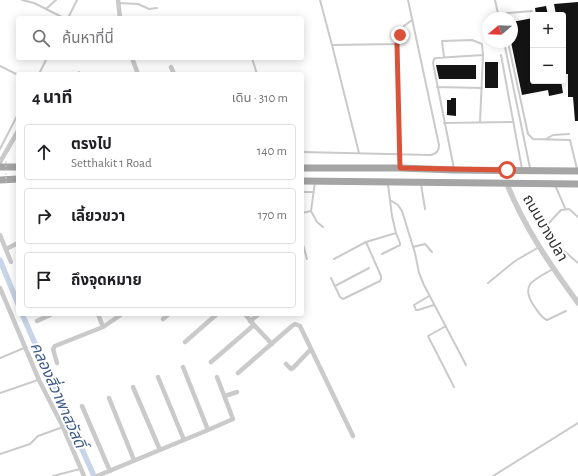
<!DOCTYPE html>
<html lang="th">
<meta charset="utf-8">
<style>
:root{--surface:#fff;--page:#f2f2f2;--text:#202124;--muted:#757577;--line:#e0e0e0}
body{margin:0;font-family:"Alegreya Sans","Noto Sans Thai",sans-serif;background:var(--page);color:var(--text)}
.controls{position:absolute;right:12px;top:12px;display:grid;overflow:hidden;border-radius:4px;box-shadow:0 2px 10px #0003}
.controls button{width:36px;height:36px;display:grid;place-items:center;padding:0;border:0;border-bottom:1px solid var(--line);background:var(--surface);color:var(--text);font:20px sans-serif}
.compass{position:absolute;left:482px;top:12px;width:36px;height:36px;border-radius:50%;background:var(--surface);box-shadow:0 2px 10px #0003;rotate:251deg}
.stop{position:absolute;width:12px;height:12px;margin:-9px;border:3px solid #da5339;border-radius:50%;background:#fff}
.stop.end{background:#da5339;border-color:#fff;box-shadow:0 1px 4px #0008}
.list{margin:0;padding:0;list-style:none}
h2{display:flex;justify-content:space-between;align-items:center;height:52px;margin:0;padding:0 16px;font-size:17px}
h2 small{font-size:13px;font-weight:400;color:var(--muted)}
.list li{display:grid;grid-template-columns:26px 1fr auto;gap:12px;align-items:center;box-sizing:border-box;height:56px;margin:0 8px 8px;padding:0 8px;border:1px solid var(--line);border-radius:4px}
.list b{display:block;font-size:15px;white-space:nowrap}
.list p{margin:0;font-size:13px;white-space:nowrap;color:var(--muted)}
.list em{font-size:13px;font-style:normal;color:var(--muted)}
.icon{flex:none;width:22px;height:22px;fill:none;stroke:currentColor;stroke-width:2;stroke-linecap:round;stroke-linejoin:round}
.map{position:relative;flex:none;width:578px;height:476px;overflow:hidden}
.search{position:absolute;background:var(--surface);box-shadow:0 2px 10px #0003;left:16px;top:16px;width:288px;height:44px;display:flex;align-items:center;gap:10px;box-sizing:border-box;padding:0 14px;border-radius:4px;color:var(--muted);font-size:15px}
.panel{position:absolute;background:var(--surface);box-shadow:0 2px 10px #0003;left:16px;top:72px;width:288px;height:244px;border-radius:4px}
.map>svg:first-child{display:block}
.lines{fill:none;stroke-linecap:round;stroke-linejoin:round}
.canal{stroke:#c8d4e9;stroke-width:5.5}
.building{fill:#141414}
.service{stroke:#cacaca;stroke-width:2}
.minor{stroke:#cacaca;stroke-width:4.5}
.tertiary{stroke:#cacaca;stroke-width:5.5}
.primary{stroke:#a5a5a5;stroke-width:7}
.path-bridge{stroke:#cacaca;stroke-width:1;stroke-dasharray:2 2;stroke-linecap:butt}
.route{stroke:#da5339;stroke-width:5}
.labels{text-anchor:middle;dominant-baseline:central;stroke-width:4;stroke-linejoin:round;paint-order:stroke}
.street-label{font-size:15px;fill:#2d2d2d;stroke:#fff}
.water-label{font-size:16px;font-style:italic;fill:#405c8a;stroke:#fff}
</style>
<div class="map">
<svg width="578" height="476" viewBox="0 0 578 476">
<rect width="100%" height="100%" fill="#fff"/>
<g class="lines">
<path class="canal" d="M0,260L18,304
M22,314L94,476"/>
</g>
<path class="building" d="M578,2V121H575L573,97H568V74H563V15H556L554,4Z
M546,6L548,15H536L535,8Z
M533,18V81H561L563,93L549,96L548,90L522,95L511,42H512V22Z
M485,62H498V88H485Z
M436,65H476V79H439Z
M451,98H456V116L447,115V100H451Z"/>
<g class="lines">
<path class="service" d="M22,0L34,3L64,18
M320,0L332,45
M495,0L499,18
M118,3L138,4L149,9L157,8
M46,9L56,0
M68,18L77,0
M504,18V15L507,13L532,11
M504,42L530,168
M508,42L528,134L533,139L570,140L577,169
M397,44L404,26L412,20
M501,55L522,169
M444,57L442,41L472,40L482,44L483,55L480,122
M252,58L257,74
M0,66L18,75
M39,74L47,58
M76,74L79,72
M437,87L482,88
M444,123L513,122
M546,139L553,135L569,134
M0,149L18,114
M302,152L431,155C437,153 439,151 439,145L408,0
M359,153L332,45L397,44L400,166
M454,169L433,63L434,59L436,58L483,55
M315,182L311,211L317,222L323,227
M421,184L425,209
M388,185L390,200L398,205L402,211L415,253L419,273L424,285L466,365
M555,185L565,208
M302,192H314
M302,213L311,211
M578,217L569,209L561,210L548,224L545,229L549,238L578,263
M302,241L307,259
M413,247L425,244L432,252
M382,254L400,245V243L396,233
M334,259L366,242
M553,269C535,279 519,284 534,306C538,311 541,318 547,320L566,311
M331,278L340,297L343,299L380,281L381,279V276L366,242L396,233L392,216L390,200
M488,283L515,261L539,247
M335,286L369,268
M429,296L414,305L416,310H418L434,305
M446,326L428,336L454,387
M0,358L24,348
M0,393L38,380
M0,454L30,444L38,436L63,427
M53,476L80,469
M493,476L578,423"/>
<path class="minor" d="M118,0L120,18
M132,58L138,74
M171,67L174,74
M0,162L18,131
M0,235L11,262
M6,249L18,243
M0,288L39,380L63,427L84,476
M98,314L103,327
M245,314L254,325L272,344
M163,319L169,314
M37,321L52,314
M250,321L259,314
M185,342L217,314
M211,362L254,325
M57,363L53,349L55,346L103,327L122,314
M286,364L291,369L293,368L311,349
M183,367L208,430
M238,373L292,326L295,324L300,326L353,436
M158,377L184,440
M133,387L160,450
M225,396L237,392
M109,398L134,460
M82,406L110,471
M97,476L208,430L233,419L217,377"/>
<path class="tertiary" d="M507,184C524,227 551,266 578,303"/>
<path class="primary" d="M0,167H18
M302,168H400L454,170L578,171
M0,180L18,179
M302,181L578,184"/>
<path class="path-bridge" d="M6,161V182"/>
</g>
<g class="lines">
<path class="route" d="M400,35L397,44L400,168L507,170"/>
</g>
<g class="labels">
<g class="street-label">
<text transform="translate(545 228) rotate(60)">ถนนบางปลา</text>
</g>
<g class="water-label">
<text transform="translate(58 395) rotate(66)">คลองสี่วาพาสวัสดิ์</text>
</g>
</g>
</svg>
<div class="controls">
<button>+</button>
<button>−</button>
</div>
<svg class="compass" viewBox="-18 -18 36 36"><path d="M0-13l5 13h-10z" fill="#e53935"/><path d="M0 13l5-13h-10z" fill="#757577"/></svg>
<div class="stop" style="left:507px;top:170px"></div>
<div class="stop end" style="left:400px;top:35px"></div>
<div class="search"><svg class="icon" aria-label="search" viewBox="0 0 24 24"><circle cx="10" cy="10" r="6"/><path d="M15 15l6 6"/></svg>ค้นหาที่นี่</div>
<section class="panel">
<h2>4 นาที<small>เดิน · 310 m</small></h2>
<ul class="list">
<li><svg class="icon" aria-label="ahead" viewBox="0 0 24 24"><path d="M12 20V5M6 11l6-6 6 6"/></svg><div><b>ตรงไป</b><p>Setthakit 1 Road</p></div><em>140 m</em></li>
<li><svg class="icon" aria-label="right" viewBox="0 0 24 24"><path d="M7 20v-9h11M14 6l5 5-5 5"/></svg><div><b>เลี้ยวขวา</b></div><em>170 m</em></li>
<li><svg class="icon" aria-label="arrive" viewBox="0 0 24 24"><path d="M6 21V4h12l-3 4 3 4H6"/></svg><div><b>ถึงจุดหมาย</b></div></li>
</ul>
</section>
</div>
